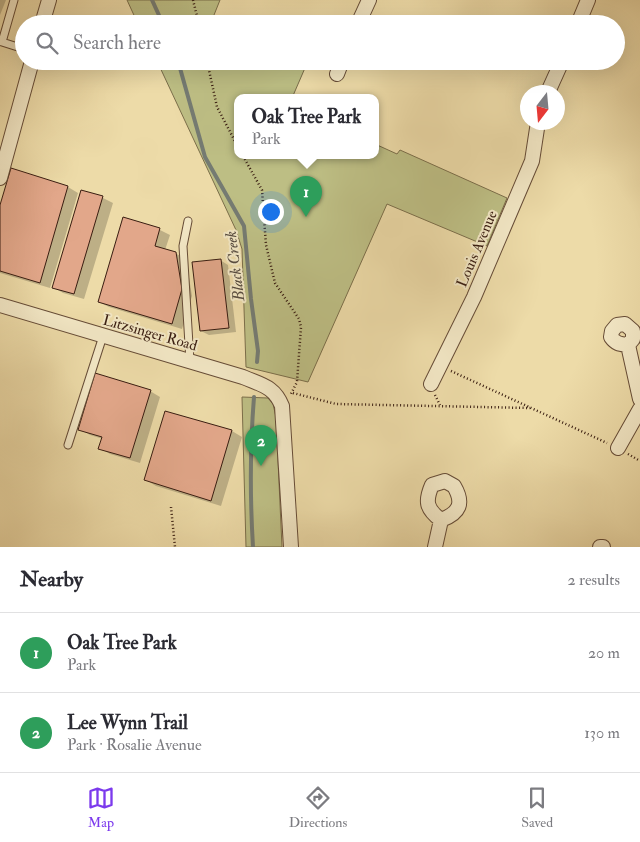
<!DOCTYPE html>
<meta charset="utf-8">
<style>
:root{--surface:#fff;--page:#f2f2f3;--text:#2b2b33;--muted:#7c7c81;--line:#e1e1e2;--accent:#7c3aed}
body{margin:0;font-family:"IM FELL Double Pica",serif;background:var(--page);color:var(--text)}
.compass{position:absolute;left:520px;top:85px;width:45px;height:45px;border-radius:50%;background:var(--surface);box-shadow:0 5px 20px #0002;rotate:196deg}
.you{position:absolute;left:270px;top:211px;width:18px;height:18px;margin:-12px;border:4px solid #fff;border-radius:50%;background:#1a73e8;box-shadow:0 0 0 8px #1a73e833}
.badge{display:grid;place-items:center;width:32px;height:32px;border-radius:50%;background:var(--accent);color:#fff;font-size:16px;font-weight:700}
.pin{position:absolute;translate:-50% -41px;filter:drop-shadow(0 1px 2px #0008)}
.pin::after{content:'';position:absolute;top:26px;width:18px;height:15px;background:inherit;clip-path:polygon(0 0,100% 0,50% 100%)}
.popup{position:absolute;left:234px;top:94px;width:145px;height:65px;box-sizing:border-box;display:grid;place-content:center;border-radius:10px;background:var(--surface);filter:drop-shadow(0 1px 4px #0005);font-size:16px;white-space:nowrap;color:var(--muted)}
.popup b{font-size:19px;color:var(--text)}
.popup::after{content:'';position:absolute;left:50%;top:100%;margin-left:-10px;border:10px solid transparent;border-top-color:var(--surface)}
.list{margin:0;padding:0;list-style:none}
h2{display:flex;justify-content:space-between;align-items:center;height:65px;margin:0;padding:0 20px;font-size:21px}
h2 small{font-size:16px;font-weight:400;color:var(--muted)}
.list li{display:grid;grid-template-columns:32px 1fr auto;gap:15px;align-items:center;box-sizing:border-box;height:80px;padding:0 20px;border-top:1px solid var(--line)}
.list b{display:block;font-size:19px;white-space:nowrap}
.list p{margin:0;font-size:16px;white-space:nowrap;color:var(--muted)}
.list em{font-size:16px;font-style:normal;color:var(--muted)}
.icon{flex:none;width:28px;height:28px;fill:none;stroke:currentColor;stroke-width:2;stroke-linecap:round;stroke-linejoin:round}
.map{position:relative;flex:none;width:640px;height:547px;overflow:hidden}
.search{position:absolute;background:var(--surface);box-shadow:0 5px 20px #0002;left:15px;right:15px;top:15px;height:55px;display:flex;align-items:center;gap:12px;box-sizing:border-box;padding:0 18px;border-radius:28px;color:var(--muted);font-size:19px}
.sheet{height:225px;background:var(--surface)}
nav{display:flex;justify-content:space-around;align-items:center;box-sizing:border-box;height:70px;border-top:1px solid var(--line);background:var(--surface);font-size:14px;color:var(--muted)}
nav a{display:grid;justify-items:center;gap:2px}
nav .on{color:var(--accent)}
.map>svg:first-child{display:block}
.green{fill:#bdbe84;stroke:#7b6e4a}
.shadow{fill:#0003}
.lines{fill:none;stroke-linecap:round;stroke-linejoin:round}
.stream{stroke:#757b72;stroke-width:4}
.building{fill:#e2a78a;stroke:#391d11}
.lane-casing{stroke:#664c37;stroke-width:9}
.street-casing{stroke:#664c37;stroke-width:16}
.path{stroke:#391d11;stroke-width:2.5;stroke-dasharray:1 2.5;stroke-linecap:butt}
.lane{stroke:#f3e8c6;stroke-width:7}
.street{stroke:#f3e8c6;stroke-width:14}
.labels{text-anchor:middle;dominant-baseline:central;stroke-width:4;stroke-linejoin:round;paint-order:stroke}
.street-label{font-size:15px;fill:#391d11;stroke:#f3e8c6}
.water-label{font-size:16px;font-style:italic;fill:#574c41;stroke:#f3e8c6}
</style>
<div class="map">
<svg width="640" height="547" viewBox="0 0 640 547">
<rect width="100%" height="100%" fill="#eddba8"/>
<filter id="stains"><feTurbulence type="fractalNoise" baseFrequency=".004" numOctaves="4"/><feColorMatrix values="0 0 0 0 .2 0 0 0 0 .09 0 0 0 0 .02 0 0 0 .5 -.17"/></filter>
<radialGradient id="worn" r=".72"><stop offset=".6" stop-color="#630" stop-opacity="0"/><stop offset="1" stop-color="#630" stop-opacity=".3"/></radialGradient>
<path class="green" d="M127,0H220L212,20L221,24H138Z
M157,61H308L292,98H237V156H375V144L397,154L400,150L507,198L487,246L387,204L308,382L246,367L242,249L236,230Z
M242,397L268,398L273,404L276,417L282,547H246Z"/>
<path class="shadow" d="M0,0H6L0,15Z
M12,170L68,187L78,193L50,288L0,273V210Z
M81,191L103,198L113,203L84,299L63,293L53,287Z
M124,219L160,230L170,235L165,250L175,253L186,259L192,296L182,329L109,307L99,302Z
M220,260L228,265L236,332L209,335L201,331Z
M150,391L160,397L140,463L110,454L100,448L103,439L90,435L80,429Z
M166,412L232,431L242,437L221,506L156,486L146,480Z"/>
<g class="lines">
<path class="stream" d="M152,0L163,24
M178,61L205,157L244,226L251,299L258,351L257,362
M253,547C250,498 250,447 254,397"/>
</g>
<path class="building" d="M11,168L68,186L40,283L0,271V205Z
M81,190L103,196L74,294L52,288Z
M123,217L160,228L155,246L176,252L182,289L172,324L98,302Z
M221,259L229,328L200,331L192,262Z
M95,373L151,390L130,458L98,449L102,437L78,430Z
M165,411L232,430L211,501L144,480Z"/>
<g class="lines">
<g class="lane-casing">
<path id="lane" d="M14,0L2,42L24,49
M188,221L183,246L190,361
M68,445L103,336"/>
</g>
<g class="street-casing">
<path id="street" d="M42,24L49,0
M358,24L369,0
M578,24L588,0
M337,74L342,61
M548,92L562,61
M0,178L32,61
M0,305L243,377C261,385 274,386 282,406L291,547
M628,345C620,344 616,344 611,337L612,331L617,325L625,324L633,331V339L628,345L640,399
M431,384L474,297L532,161L538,122
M618,448L640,409
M445,481L454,486C464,503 460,513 441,520C426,509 425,501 432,485Z
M435,547L441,520
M600,547H603"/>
</g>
<path class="path" d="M193,0L199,24
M207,61L217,107L237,145
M243,156L262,190L266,245L275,283L299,319L301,327L297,382L291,394
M451,371L607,443
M293,393L336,404L530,408
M435,395L440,405
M628,454L640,461
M171,507L175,547"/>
<use href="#lane" class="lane"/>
<use href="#street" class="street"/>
</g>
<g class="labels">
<g class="street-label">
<text transform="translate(477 249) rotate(-67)">Louis Avenue</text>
<text transform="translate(150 333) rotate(16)">Litzsinger Road</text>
</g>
<g class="water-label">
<text transform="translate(235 266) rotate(-97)">Black Creek</text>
</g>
</g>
<rect width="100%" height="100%" filter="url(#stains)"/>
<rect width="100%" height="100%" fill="url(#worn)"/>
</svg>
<svg class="compass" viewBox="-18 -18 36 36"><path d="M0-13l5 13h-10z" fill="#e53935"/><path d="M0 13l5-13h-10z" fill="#7c7c81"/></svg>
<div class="you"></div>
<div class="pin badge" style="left:306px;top:217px;background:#2e9e5b">1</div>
<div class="popup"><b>Oak Tree Park</b>Park</div>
<div class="pin badge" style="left:261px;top:466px;background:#2e9e5b">2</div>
<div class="search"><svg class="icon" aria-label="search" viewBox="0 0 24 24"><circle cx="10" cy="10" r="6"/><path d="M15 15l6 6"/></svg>Search here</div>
</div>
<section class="sheet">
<h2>Nearby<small>2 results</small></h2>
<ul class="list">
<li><span class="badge" style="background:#2e9e5b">1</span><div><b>Oak Tree Park</b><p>Park</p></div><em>20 m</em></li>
<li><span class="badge" style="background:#2e9e5b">2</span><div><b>Lee Wynn Trail</b><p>Park · Rosalie Avenue</p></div><em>130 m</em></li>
</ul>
</section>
<nav>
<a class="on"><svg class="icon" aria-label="map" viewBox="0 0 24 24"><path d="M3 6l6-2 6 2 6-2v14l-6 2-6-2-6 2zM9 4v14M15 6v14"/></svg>Map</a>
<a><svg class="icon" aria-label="directions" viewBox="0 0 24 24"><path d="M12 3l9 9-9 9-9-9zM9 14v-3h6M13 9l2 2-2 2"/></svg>Directions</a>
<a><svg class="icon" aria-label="saved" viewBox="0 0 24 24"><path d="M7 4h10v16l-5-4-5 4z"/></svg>Saved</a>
</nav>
